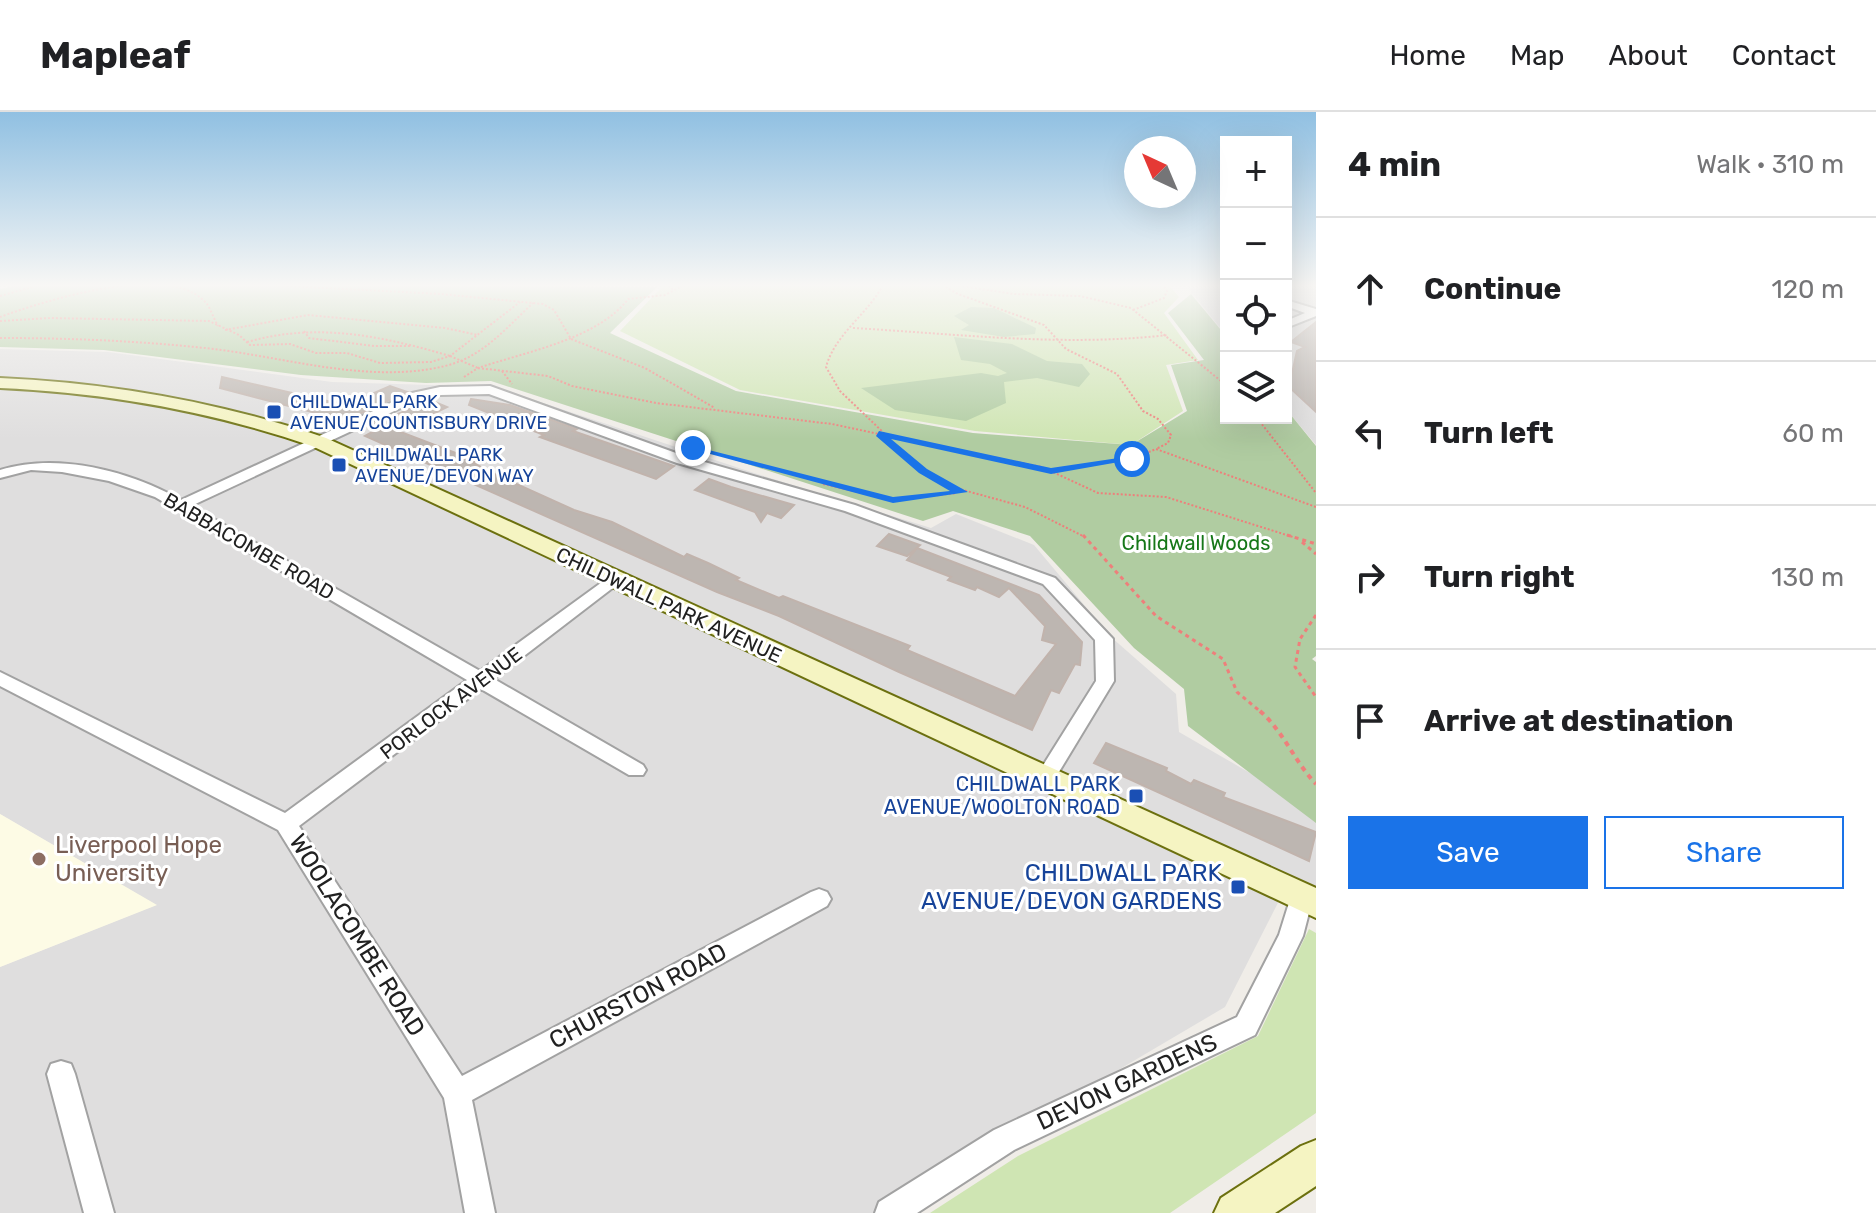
<!DOCTYPE html>
<meta charset="utf-8">
<style>
:root{--surface:#fff;--page:#f6f6f6;--text:#202124;--muted:#757577;--line:#e0e0e0;--accent:#1a73e8}
body{margin:0;font-family:Rubik,sans-serif;background:var(--page);color:var(--text)}
.controls{position:absolute;right:24px;top:24px;display:grid;overflow:hidden;border-radius:0px;box-shadow:0 8px 32px #0002}
.controls button{width:72px;height:72px;display:grid;place-items:center;padding:0;border:0;border-bottom:2px solid var(--line);background:var(--surface);color:var(--text);font:40px sans-serif}
.compass{position:absolute;left:1124px;top:24px;width:72px;height:72px;border-radius:50%;background:var(--surface);box-shadow:0 8px 32px #0002;rotate:316deg}
.stop{position:absolute;width:24px;height:24px;margin:-18px;border:6px solid #1a73e8;border-radius:50%;background:#fff}
.stop.end{background:#1a73e8;border-color:#fff;box-shadow:0 2px 8px #0008}
.list{margin:0;padding:0;list-style:none}
h2{display:flex;justify-content:space-between;align-items:center;height:104px;margin:0;padding:0 32px;font-size:34px}
h2 small{font-size:26px;font-weight:400;color:var(--muted)}
.list li{display:grid;grid-template-columns:52px 1fr auto;gap:24px;align-items:center;box-sizing:border-box;height:144px;padding:0 32px;border-top:2px solid var(--line)}
.list b{display:block;font-size:30px;white-space:nowrap}
.list em{font-size:26px;font-style:normal;color:var(--muted)}
.actions{display:flex;gap:16px;padding:24px 32px}
.actions a{flex:1;padding:18px 0;border:2px solid var(--accent);border-radius:0px;text-align:center;font-size:28px;color:var(--accent)}
.actions .main{background:var(--accent);color:#fff}
.icon{flex:none;width:44px;height:44px;fill:none;stroke:currentColor;stroke-width:2;stroke-linecap:round;stroke-linejoin:round}
.map{position:relative;flex:none;width:1316px;height:1101px;overflow:hidden}
header{display:flex;align-items:center;gap:48px;box-sizing:border-box;height:112px;padding:0 40px;background:var(--surface);border-bottom:2px solid var(--line)}
header strong{font-size:38px}
nav{display:flex;gap:44px;margin-inline-start:auto;font-size:28px}
main{display:flex}
aside{flex:1;background:var(--surface)}
.map>svg:first-child{display:block}
.residential{fill:#dfdede}
.education{fill:#fdfbe5}
.grass{fill:#cfe5b3}
.forest{fill:#b0cca1}
.building{fill:#bdb6b1;stroke:#c1b3ac;stroke-width:2}
.lines{fill:none;stroke-linecap:round;stroke-linejoin:round}
.street-casing{stroke:#a2a2a2;stroke-width:4}
.secondary-casing{stroke:#6c700f;stroke-width:4}
.path-far2{stroke:#ee7f7b;stroke-width:2;stroke-dasharray:2 2;stroke-linecap:butt}
.path-far1{stroke:#ee7f7b;stroke-width:3;stroke-dasharray:4 4;stroke-linecap:butt}
.path{stroke:#ee7f7b;stroke-width:4;stroke-dasharray:5 5;stroke-linecap:butt}
.street{fill:#fff;fill-rule:evenodd}
.secondary{fill:#f5f4c2;fill-rule:evenodd}
.path-bridge{stroke:#ee7f7b;stroke-width:2;stroke-dasharray:2 2;stroke-linecap:butt}
.route{fill:#1a73e8}
.transit-dot{fill:#1a4fb4;stroke:#fff;stroke-width:3}
.education-dot{fill:#8d6e63;stroke:#fff;stroke-width:3}
.labels{text-anchor:middle;dominant-baseline:central;stroke-width:6;stroke-linejoin:round;paint-order:stroke}
.far-transit-label{font-size:18px;fill:#164399;stroke:#fff;text-anchor:start}
.park-label{font-size:20px;fill:#167718;stroke:#fff}
.street-label{font-size:20px;fill:#212121;stroke:#fff}
.transit-label{font-size:20px;fill:#164399;stroke:#fff;text-anchor:end}
.near-education-label{font-size:24px;fill:#785e54;stroke:#fff;text-anchor:start}
.near-transit-label{font-size:24px;fill:#164399;stroke:#fff;text-anchor:end}
.near-street-label{font-size:24px;fill:#212121;stroke:#fff}
</style>
<header>
<strong>Mapleaf</strong>
<nav><a>Home</a><a>Map</a><a>About</a><a>Contact</a></nav>
</header>
<main>
<div class="map">
<svg width="1316" height="1101" viewBox="0 0 1316 1101">
<rect width="100%" height="100%" fill="#f0ede8"/>
<path class="residential" d="M1185,173H1226V223L1187,175Z
M1286,173H1316V333L1286,297Z
M0,237L108,240L332,270L495,275L754,361L931,416L956,402L1034,433L1111,525L1176,582L1179,620L1316,699V780L1288,771L1225,895L876,1101H0V855L156,793L0,702Z"/>
<path class="education" d="M0,702L157,793L0,855Z"/>
<path class="grass" d="M658,173H1169L1179,185L1164,201L1198,248L1166,253L1183,299L1131,333L975,319L740,278L620,219L661,176Z
M1309,817L1316,821V1001L1170,1101H930L1018,1044L1258,924Z"/>
<path class="forest" d="M19,173L657,175L610,221L736,279L973,321L1131,333L1187,299L1171,253L1204,248L1168,201L1191,182L1226,224V306H1286V297L1316,334V544L1312,547L1316,550V711L1188,614L1184,577L1134,536L1030,424L953,399L923,409L491,269L426,271L301,263L104,238L0,235V177Z
M971,195L994,196L1036,216L1035,222L1004,225L961,218L969,213L954,204Z
M954,225L1012,232L1047,249L1082,252L1090,262L1079,275L1037,266L1004,270L1006,291L966,309L895,298L861,276L981,261L998,264L1007,261L990,252L961,248Z"/>
<path class="building" d="M1316,210V300L1289,275L1297,239L1305,235L1291,230Z
M222,265L336,291L347,285L358,288L390,274L407,280L349,307L341,304L335,306L220,276Z
M471,287L510,293L577,317L573,319L674,354L656,367L540,325L544,323L469,293Z
M430,288L447,295L398,319L474,348V351L492,361L574,398L612,410L684,445L687,442L708,451L739,466L736,468L779,486L783,484L910,534L907,538L1015,584L1056,532L1042,528L1045,514L1009,476L999,485L977,475L975,478L948,468L951,465L907,448L917,436L1039,483L1082,530L1080,553L1075,552L1059,581L1051,578L1032,618L899,560L779,504L717,480L365,324L376,318L368,315Z
M709,367L731,375L794,393L781,406L767,401L761,410L755,400L695,378Z
M889,422L920,433L907,444L877,434Z
M1106,631L1167,656L1166,659L1191,672L1194,668L1225,681L1223,685L1316,720L1309,749L1094,651Z"/>
<g class="lines">
<g class="street-casing">
<path id="street" d="M1286,188L1316,197V204L1286,216V209L1305,201L1286,194Z
M490,274L687,345L855,393L1055,466L1113,527L1114,569L1051,673L1044,676L1037,673L1034,668L1037,663L1096,569L1095,528L1043,472L845,399L677,351L489,282L440,283L420,287L191,394L480,559L609,465H621L623,468L494,567L643,653L646,658L643,663H629L481,577L299,714L462,964L811,780L819,777L827,780L831,787L827,794L472,988L495,1101H465L444,986L278,718L0,574V560L285,701L467,568L155,385L109,369L62,360L31,358L0,366V358C58,340 130,359 181,388L412,281L440,275Z
M1301,775L1309,778L1313,785L1303,824L1255,923L1014,1038L917,1101H875L879,1090L994,1018L1237,905L1279,823L1293,778Z
M61,949L71,952L75,962L114,1101H84L47,962L51,952Z"/>
</g>
<g class="secondary-casing">
<path id="secondary" d="M0,266C112,271 219,290 326,326L1316,776V806L312,334C210,299 108,281 0,276Z
M1316,1028V1074L1275,1101H1214L1221,1086L1301,1034Z"/>
</g>
<path class="path-far2" d="M270,173L441,182L543,192L554,198L571,227L645,256L715,296
M669,173L674,179
M883,173C867,203 835,222 826,255L840,279L887,324L1042,355L1098,381L1166,385L1293,425
M942,173L958,182L1044,213L1066,237L1117,262L1143,299L1158,307L1171,323L1168,331L1156,337L1316,395
M955,173L1014,182L1080,184L1131,196L1226,273
M1147,173L1164,174
M0,184L39,173
M1133,198L1164,186L1167,179L1163,173
M0,205C44,189 171,148 207,192C211,198 214,207 218,214
M0,209L50,206L209,209L239,223L250,233L290,232L316,241H347L380,251L431,250L450,244L520,190
M853,216C959,222 1062,235 1168,223
M225,218L308,203L445,216L478,223
M304,219L309,226L374,234H410
M0,226C71,226 143,229 214,237C288,246 370,272 445,254C483,245 506,216 533,191
M247,230C317,210 382,224 450,244
M478,256L548,264L572,274L656,291L832,312L879,322L941,372L1025,395L1085,425
M502,259L512,272
M464,265L478,256C525,240 598,227 628,187L665,183L684,173
M1257,306L1316,381
M1051,359L1132,347L1156,337
M823,372L893,388L957,381"/>
<path class="path-far1" d="M1083,423L1156,504L1223,547L1237,580L1262,601
M1287,423L1316,432
M1302,430L1316,442
M1316,503L1300,527L1295,555L1316,585"/>
<path class="path" d="M1260,599C1284,620 1294,649 1316,672"/>
<use href="#street" class="street"/>
<use href="#secondary" class="secondary"/>
<path class="path-bridge" d="M450,244L478,256"/>
</g>
<linearGradient id="sky" x2="0" y2="1"><stop stop-color="#90c0e2"/><stop offset="0.53" stop-color="#f8f7f5"/><stop offset="1" stop-color="#f8f7f5" stop-opacity="0"/></linearGradient>
<rect width="1316" height="327" fill="url(#sky)"/>
<path class="route" d="M879,319L1051,356L1132,344L1136,347L1051,362L891,327L927,357L968,380L893,391L688,336L693,334L893,385L950,379L919,361L876,324Z"/>
<g class="transit-dot">
<rect x="266" y="292" width="16" height="16" rx="4"/>
<rect x="331" y="345" width="16" height="16" rx="4"/>
<rect x="1128" y="676" width="16" height="16" rx="4"/>
<rect x="1230" y="767" width="16" height="16" rx="4"/>
</g>
<circle class="education-dot" cx="39" cy="747" r="8"/>
<g class="labels">
<g class="far-transit-label">
<text x="290" y="290">CHILDWALL PARK<tspan x="290" dy="21">AVENUE/COUNTISBURY DRIVE</tspan></text>
<text x="355" y="343">CHILDWALL PARK<tspan x="355" dy="21">AVENUE/DEVON WAY</tspan></text>
</g>
<g class="park-label">
<text x="1196" y="431">Childwall Woods</text>
</g>
<g class="street-label">
<text transform="translate(249 434) rotate(30)">BABBACOMBE ROAD</text>
<text transform="translate(669 493) rotate(25)">CHILDWALL PARK AVENUE</text>
<text transform="translate(451 591) rotate(-37)">PORLOCK AVENUE</text>
</g>
<g class="transit-label">
<text x="1120" y="672">CHILDWALL PARK<tspan x="1120" dy="23">AVENUE/WOOLTON ROAD</tspan></text>
</g>
<g class="near-education-label">
<text x="55" y="733">Liverpool Hope<tspan x="55" dy="28">University</tspan></text>
</g>
<g class="near-transit-label">
<text x="1222" y="761">CHILDWALL PARK<tspan x="1222" dy="28">AVENUE/DEVON GARDENS</tspan></text>
</g>
<g class="near-street-label">
<text transform="translate(357 823) rotate(58)">WOOLACOMBE ROAD</text>
<text transform="translate(638 884) rotate(-28)">CHURSTON ROAD</text>
<text transform="translate(1127 970) rotate(-25)">DEVON GARDENS</text>
</g>
</g>
</svg>
<div class="controls">
<button>+</button>
<button>−</button>
<button><svg class="icon" aria-label="locate" viewBox="0 0 24 24"><circle cx="12" cy="12" r="6"/><path d="M12 2v4M12 18v4M2 12h4M18 12h4"/></svg></button>
<button><svg class="icon" aria-label="layers" viewBox="0 0 24 24"><path d="M12 4l9 5-9 5-9-5zM3 14l9 5 9-5"/></svg></button>
</div>
<svg class="compass" viewBox="-18 -18 36 36"><path d="M0-13l5 13h-10z" fill="#e53935"/><path d="M0 13l5-13h-10z" fill="#757577"/></svg>
<div class="stop" style="left:1132px;top:347px"></div>
<div class="stop end" style="left:693px;top:336px"></div>
</div>
<aside>
<h2>4 min<small>Walk · 310 m</small></h2>
<ul class="list">
<li><svg class="icon" aria-label="ahead" viewBox="0 0 24 24"><path d="M12 20V5M6 11l6-6 6 6"/></svg><div><b>Continue</b></div><em>120 m</em></li>
<li><svg class="icon" aria-label="left" viewBox="0 0 24 24"><path d="M17 20v-9H6M10 6l-5 5 5 5"/></svg><div><b>Turn left</b></div><em>60 m</em></li>
<li><svg class="icon" aria-label="right" viewBox="0 0 24 24"><path d="M7 20v-9h11M14 6l5 5-5 5"/></svg><div><b>Turn right</b></div><em>130 m</em></li>
<li><svg class="icon" aria-label="arrive" viewBox="0 0 24 24"><path d="M6 21V4h12l-3 4 3 4H6"/></svg><div><b>Arrive at destination</b></div></li>
</ul>
<div class="actions"><a class="main">Save</a><a>Share</a></div>
</aside>
</main>
